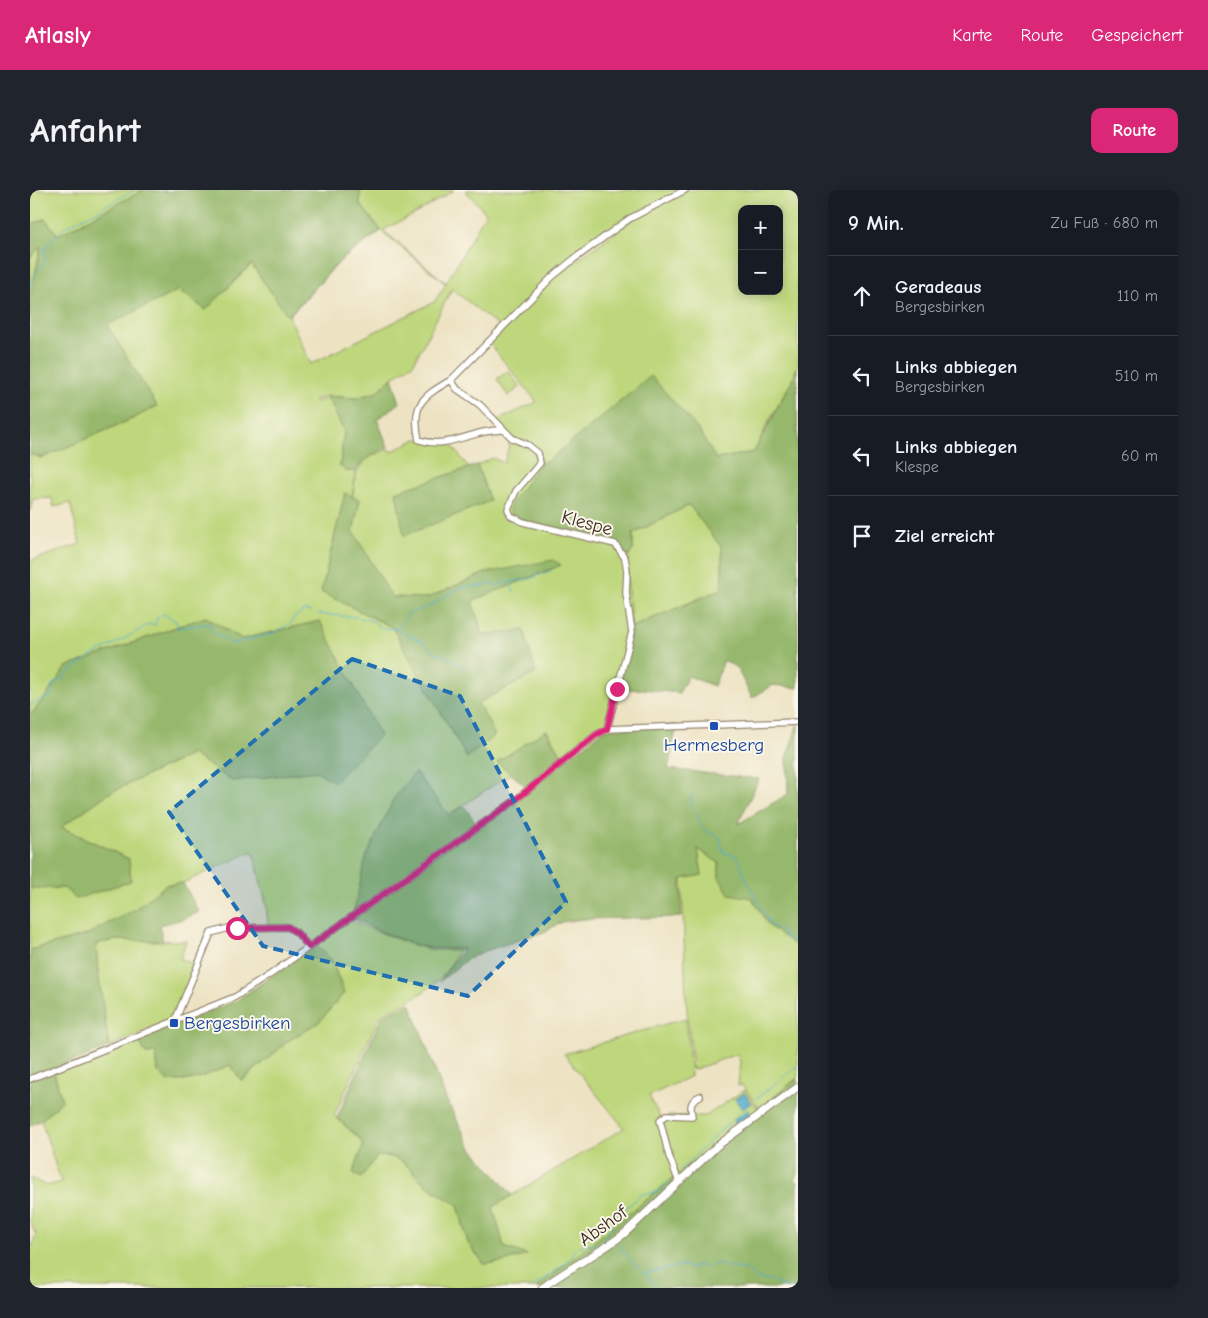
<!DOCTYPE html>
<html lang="de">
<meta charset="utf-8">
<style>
:root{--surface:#171b24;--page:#20242c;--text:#f1f3f6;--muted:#9ea1a6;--line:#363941;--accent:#db2777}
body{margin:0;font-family:"Comic Neue",sans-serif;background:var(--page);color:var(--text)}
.controls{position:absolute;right:15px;top:15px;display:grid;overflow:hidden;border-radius:10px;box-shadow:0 2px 12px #0003}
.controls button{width:45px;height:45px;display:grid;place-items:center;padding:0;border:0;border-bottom:1px solid var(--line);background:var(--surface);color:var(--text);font:25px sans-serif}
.stop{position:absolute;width:15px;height:15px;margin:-11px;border:4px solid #db2777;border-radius:50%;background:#fff}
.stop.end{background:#db2777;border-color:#fff;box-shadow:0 1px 5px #0008}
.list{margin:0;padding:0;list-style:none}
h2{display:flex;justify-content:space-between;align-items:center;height:65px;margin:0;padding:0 20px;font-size:21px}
h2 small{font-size:16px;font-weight:400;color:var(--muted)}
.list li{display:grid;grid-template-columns:32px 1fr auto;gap:15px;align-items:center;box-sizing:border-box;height:80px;padding:0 20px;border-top:1px solid var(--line)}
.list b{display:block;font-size:19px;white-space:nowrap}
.list p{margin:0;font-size:16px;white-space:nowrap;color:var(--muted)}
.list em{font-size:16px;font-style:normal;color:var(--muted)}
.icon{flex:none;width:28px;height:28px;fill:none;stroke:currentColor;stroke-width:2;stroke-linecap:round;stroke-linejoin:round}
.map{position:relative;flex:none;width:768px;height:1098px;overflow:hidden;border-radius:10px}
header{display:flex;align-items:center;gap:30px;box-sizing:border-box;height:70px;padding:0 25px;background:var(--accent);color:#fff}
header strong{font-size:24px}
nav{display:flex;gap:28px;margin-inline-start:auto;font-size:18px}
.intro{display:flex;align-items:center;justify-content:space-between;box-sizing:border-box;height:120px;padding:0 30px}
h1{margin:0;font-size:35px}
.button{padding:12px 22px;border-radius:10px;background:var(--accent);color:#fff;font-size:18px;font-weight:700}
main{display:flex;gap:30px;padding:0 30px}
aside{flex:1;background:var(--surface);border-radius:10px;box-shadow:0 2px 12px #0003}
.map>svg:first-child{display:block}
.green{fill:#bed77c;stroke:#7c804d;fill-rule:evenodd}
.forest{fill:#96b86c;stroke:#687145}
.water{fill:#50abce;stroke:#466a76}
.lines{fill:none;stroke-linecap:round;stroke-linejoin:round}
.stream{stroke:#50abce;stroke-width:1}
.minor-casing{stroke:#948670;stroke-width:8}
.tertiary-casing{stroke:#948670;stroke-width:9}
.minor{stroke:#fff;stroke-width:5.5}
.tertiary{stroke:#fff;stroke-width:7}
.route{stroke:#db2777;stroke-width:6}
.marked{fill:#1f6fb2;fill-opacity:0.2;stroke:#1f6fb2;stroke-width:4;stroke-dasharray:10 6;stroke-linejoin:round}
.transit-dot{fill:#1a4fb4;stroke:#fbf7ec;stroke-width:2}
.labels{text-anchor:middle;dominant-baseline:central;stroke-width:4;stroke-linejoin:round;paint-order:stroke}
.street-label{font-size:19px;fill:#3b2a1e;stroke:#fbf7ec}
.transit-label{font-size:19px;fill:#164399;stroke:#fbf7ec}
</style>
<header>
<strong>Atlasly</strong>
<nav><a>Karte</a><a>Route</a><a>Gespeichert</a></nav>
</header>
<div class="intro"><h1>Anfahrt</h1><a class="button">Route</a></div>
<main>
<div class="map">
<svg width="768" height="1098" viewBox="0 0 768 1098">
<rect width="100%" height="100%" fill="#fbf7ec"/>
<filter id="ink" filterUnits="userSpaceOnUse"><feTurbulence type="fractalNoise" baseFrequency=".02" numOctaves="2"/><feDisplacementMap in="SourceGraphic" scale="10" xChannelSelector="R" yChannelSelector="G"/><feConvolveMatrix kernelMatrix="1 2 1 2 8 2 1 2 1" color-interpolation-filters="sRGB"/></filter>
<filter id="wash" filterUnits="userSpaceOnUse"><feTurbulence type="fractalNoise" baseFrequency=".0096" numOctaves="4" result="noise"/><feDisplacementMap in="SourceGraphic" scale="20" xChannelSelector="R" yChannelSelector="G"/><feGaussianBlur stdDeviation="1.12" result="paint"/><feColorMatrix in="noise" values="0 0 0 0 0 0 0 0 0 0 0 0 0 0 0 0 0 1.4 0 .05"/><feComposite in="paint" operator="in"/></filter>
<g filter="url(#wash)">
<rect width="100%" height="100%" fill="#ede3c3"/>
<path class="green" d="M0,0H114L28,45L15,29L0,35Z
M330,0H424L385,24L353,40L416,93L456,23L435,0H653L598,27L543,68L471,138L422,99L383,174L362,188L347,202L326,208L297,206L284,210L285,212L298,208L314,241L310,276L315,281H326L322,305L321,306L315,304L291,402L362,437L437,568L447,513L453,445L441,411L531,375L455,383L397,408L362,407L322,341L330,310L322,307C324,301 324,296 325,290C329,270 341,266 359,259L361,262L386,249L420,253L439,278L366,302L460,311L447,275L463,268L474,273L481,249C495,255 506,257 509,273L584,355L595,369L601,438L576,538L533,567L517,540L468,572L481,583L419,625L385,582L323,725L279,755L260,735H238L236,713L223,661L153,693L136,695L104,720L56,745L0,760V698H34L99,669L31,637L79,603L163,564L202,591L286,581L290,431L212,449L176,428L149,436L36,477L19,502L0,526V371L50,354L40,313L24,317L22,308L3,309L0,321V264L12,268L104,228L127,216L76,135L149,100L176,120L222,74L258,126L311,70L351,40L330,14ZM351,41L416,94L404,112L281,174L259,126L311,70Z
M657,0H768V174L762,191L741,227L724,262L686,269L667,238L510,273L509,263L482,248L466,231L507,212L459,153L523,88L600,31ZM712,19H749V101H712Z
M11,55L2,99L0,101V68Z
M478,181L490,197L478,206L467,189Z
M659,315L692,358V399L602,437L598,403L597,368L603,360V344Z
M667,658L689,673V687L722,708L739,736L768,757V887L730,919L712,895L708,896L710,871L707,864L663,880L656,810L652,689L672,685Z
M319,730L380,754L403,760H429C423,770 417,782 408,790C392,806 370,815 350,825L304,926L330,949L333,956L331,988L347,965C379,966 376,980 398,996C407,1003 418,1009 428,1015L438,1053L454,1074L473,1072L486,1068L487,1062L474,1057L463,1017L594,938L534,864L656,828L661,886L619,906L631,929L646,987L506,1098H0V1056L3,1055L6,1045L0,1031V988L17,996L31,992L11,930L32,911L24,883L108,849L116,864L126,863L128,882L137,891C164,892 176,885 200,875L212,891L258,851L289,832L314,803L301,769L286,755Z
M85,750L156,751L150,769L166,775L145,827L79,857L68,783L66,754Z
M714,900L729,920L647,986L631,932L637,926H676Z"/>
<path class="forest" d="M114,0L141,2L142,0H330V14L351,40L311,70L258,126L221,74L176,120L149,100L77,135L127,216L104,228L12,268L0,264V101L2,99L11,56L0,68V35L15,29L28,45Z
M767,178L768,498L743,495L722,508L707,478L694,470L684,496L658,486L649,503L613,499L587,500L602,437L692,399V358L659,315L603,344V360L597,368L585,353L494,331L482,326L479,319L483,310L511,273L519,270L621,186L667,238L686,269L724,262L762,191Z
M362,188L370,213L347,229L358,257C346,263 332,268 326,281H315L310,276L314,241L297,206L326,208L347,202Z
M447,275L460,311L374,346L366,302Z
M315,303L330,310L323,341L362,407L397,408L455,383L523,370L531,375L442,411L453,445L494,440L506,483L448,513L465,545L437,568L362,437L291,402Z
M176,427L212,449L290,431L350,546L304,592L286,581L202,591L162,564L79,603L31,637L99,669L101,691L46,709L34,698H0V526L19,502L36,477L149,436Z
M768,533V757L739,736L722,708L699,704L689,687V673L668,659L672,685L651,689V727L553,729L532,732L514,742L452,762L436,770L409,792L433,759C423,759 412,759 402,758C379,756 344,738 322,728L577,539L647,535L638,579L729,589L708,634L758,604L757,567Z
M516,540L533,567L498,598L467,572Z
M385,582L419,625L434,616L447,634L323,725L336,667L364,608Z
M153,693L169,722L153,729L129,735L133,751L85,750L66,754L68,783L79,857L23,879L32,911L11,930L0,936V760L56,745L104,720L136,695Z
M286,755L301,769L314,803L289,832L258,851L212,891L200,875C175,886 165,892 137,891L128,882L126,863L116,864L108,849L206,811Z
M380,813L416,909L440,956L482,1005L463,1017L474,1057L497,1065L473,1072L454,1074L438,1053L428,1015C418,1009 407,1003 398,996C376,980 378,965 347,966L331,988L323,983L333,956L330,949L307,928L352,826Z
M768,888V984L764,989L768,992V1098H506Z"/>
<path class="water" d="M714,903L721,913L712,919L705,909Z
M719,920L720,923L719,926L707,935L705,934V929Z"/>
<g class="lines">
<path class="stream" d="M132,0H136
M0,98C1,94 2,89 4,85C10,74 19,75 14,60C20,53 25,44 32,39C35,36 69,20 72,19L75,16L105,0
M480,394L484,402
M288,424L326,427L344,431L349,437L354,438L365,439L373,432L379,423L400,416L425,400L435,397L453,396L461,394L468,396L472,393L499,389L522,380
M366,439L393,452L403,461L423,470L436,480
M0,515L21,506V497L25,492L32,490L37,483L61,466L91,451L119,434L125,435L127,428L134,424L147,432V438L178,434L181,435V441L202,454L244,443L262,432V429L275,420L281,422
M662,604L661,613L673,639L689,647L693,662L706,666L712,675L713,683L741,736L749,740L758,748L768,753
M726,909L768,875
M650,980L699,933L717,918
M589,1054L591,1061L597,1064L599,1069L626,1096
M614,1083L654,1075L660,1079L668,1075L677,1077L688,1073L702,1078L715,1079L728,1089L745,1092L756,1098L768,1097
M501,1098L536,1073L545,1059L557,1053L569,1056L590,1023L612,1004L628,1002L639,991"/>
</g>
</g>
<g filter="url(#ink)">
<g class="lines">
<g class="minor-casing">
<path id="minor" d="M421,190C392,207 381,214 389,250C420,260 442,239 473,240
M577,539L602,442L596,403L597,381L595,368L585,354L493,332L481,326L478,319L486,301L510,273L508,263L498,255L482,248L450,215L427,199L421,190L522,87L544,69L599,29L655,0
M145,831L181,743L199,738L258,737L267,743L279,757
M0,889L205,807L241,784L483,612L566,545L577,539L768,532
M649,992L639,966L630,930L637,925L662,926C660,916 660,911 670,906"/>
</g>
<g class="tertiary-casing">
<path id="tertiary" d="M512,1098C538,1078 569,1064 595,1043L687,956L768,897"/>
</g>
<use href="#minor" class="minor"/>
<use href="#tertiary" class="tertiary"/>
</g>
</g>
<g class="lines" filter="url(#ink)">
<path class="route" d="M207,738L258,737L267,743L279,757L483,612L566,545L577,539L587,499"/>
</g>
<path class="marked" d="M322,469L430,506L536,712L438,806L233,756L139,622Z"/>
<g class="transit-dot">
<rect x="679" y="531" width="10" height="10" rx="2.5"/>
<rect x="139" y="828" width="10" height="10" rx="2.5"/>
</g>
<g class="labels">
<g class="street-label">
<text transform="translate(557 333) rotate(15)">Klespe</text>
<text transform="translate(573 1036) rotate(-36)">Abshof</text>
</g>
<g class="transit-label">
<text x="684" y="555">Hermesberg</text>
<text x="154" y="833" text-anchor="start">Bergesbirken</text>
</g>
</g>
</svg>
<div class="controls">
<button>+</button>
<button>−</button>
</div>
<div class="stop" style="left:207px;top:738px"></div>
<div class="stop end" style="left:587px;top:499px"></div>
</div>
<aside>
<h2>9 Min.<small>Zu Fuß · 680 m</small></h2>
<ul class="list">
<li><svg class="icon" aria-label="ahead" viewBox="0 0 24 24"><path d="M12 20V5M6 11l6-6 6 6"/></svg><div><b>Geradeaus</b><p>Bergesbirken</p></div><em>110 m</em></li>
<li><svg class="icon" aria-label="left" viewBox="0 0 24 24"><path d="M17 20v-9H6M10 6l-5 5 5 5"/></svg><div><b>Links abbiegen</b><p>Bergesbirken</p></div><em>510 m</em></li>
<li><svg class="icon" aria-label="left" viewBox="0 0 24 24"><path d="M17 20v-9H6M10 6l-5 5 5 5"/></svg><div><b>Links abbiegen</b><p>Klespe</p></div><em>60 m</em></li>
<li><svg class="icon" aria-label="arrive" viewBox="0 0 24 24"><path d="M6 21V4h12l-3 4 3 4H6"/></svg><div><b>Ziel erreicht</b></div></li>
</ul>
</aside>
</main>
